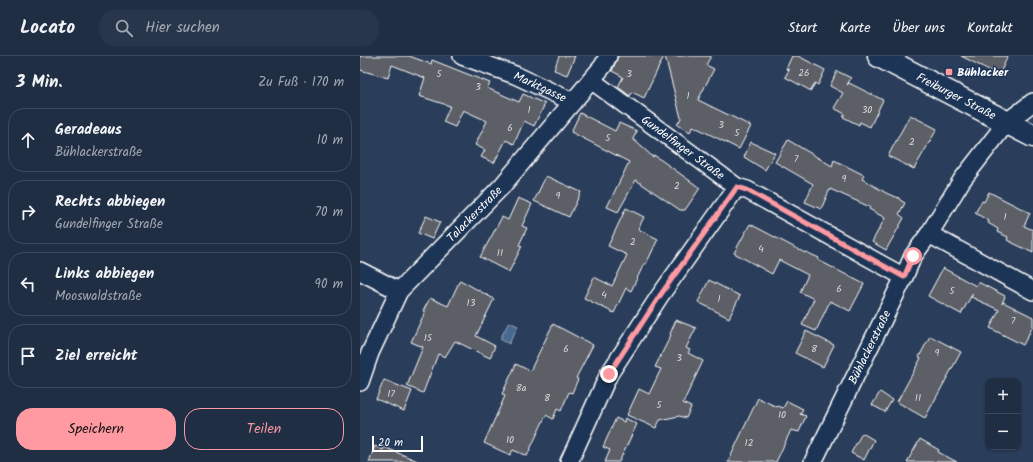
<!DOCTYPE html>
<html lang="de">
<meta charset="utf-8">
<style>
:root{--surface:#202e44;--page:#28364b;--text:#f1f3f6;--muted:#a2a8b2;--line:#3d4a5d;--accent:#ff9aa2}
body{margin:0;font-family:Kalam,sans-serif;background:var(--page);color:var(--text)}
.controls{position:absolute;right:12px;bottom:12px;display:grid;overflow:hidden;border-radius:8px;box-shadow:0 1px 3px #0004}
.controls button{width:36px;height:36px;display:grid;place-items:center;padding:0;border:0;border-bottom:1px solid var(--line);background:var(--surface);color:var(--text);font:20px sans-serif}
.scale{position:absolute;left:12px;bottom:10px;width:51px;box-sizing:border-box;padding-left:4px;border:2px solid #fff;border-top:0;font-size:11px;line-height:14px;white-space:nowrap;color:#fff;-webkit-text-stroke:3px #1d3557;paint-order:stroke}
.stop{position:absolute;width:12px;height:12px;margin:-9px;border:3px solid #ff9aa2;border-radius:50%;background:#fff}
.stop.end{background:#ff9aa2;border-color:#fff;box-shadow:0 1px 4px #0008}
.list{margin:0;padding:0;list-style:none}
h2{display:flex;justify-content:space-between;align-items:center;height:52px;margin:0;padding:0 16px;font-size:17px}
h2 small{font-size:13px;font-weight:400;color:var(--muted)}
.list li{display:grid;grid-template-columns:26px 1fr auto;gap:12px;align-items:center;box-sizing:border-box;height:64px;margin:0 8px 8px;padding:0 8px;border:1px solid var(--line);border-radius:16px}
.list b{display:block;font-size:15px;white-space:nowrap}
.list p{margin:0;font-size:13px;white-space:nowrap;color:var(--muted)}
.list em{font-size:13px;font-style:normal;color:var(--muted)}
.actions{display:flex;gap:8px;padding:12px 16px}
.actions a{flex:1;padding:9px 0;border:1px solid var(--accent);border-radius:16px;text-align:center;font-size:14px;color:var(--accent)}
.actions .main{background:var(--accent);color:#111}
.icon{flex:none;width:22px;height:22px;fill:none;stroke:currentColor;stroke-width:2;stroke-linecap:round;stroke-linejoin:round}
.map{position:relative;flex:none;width:673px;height:406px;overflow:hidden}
header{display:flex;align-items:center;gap:24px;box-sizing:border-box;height:56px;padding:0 20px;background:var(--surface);border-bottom:1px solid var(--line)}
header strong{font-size:19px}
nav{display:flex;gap:22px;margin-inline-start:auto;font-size:14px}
.search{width:280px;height:36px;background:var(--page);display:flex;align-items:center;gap:10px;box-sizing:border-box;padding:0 14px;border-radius:16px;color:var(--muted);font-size:15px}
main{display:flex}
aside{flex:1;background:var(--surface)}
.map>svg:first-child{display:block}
.water{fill:#4a6a8f;stroke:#92a6bc}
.building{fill:#5c5e66;stroke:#fff}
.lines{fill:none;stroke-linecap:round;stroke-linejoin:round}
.street-casing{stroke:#fff;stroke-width:20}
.secondary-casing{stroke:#fff;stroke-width:25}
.street{stroke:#1d3557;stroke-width:17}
.secondary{stroke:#1d3557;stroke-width:22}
.route{stroke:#ff9aa2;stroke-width:5}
.poi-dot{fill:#ff9aa2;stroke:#1d3557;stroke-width:1.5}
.labels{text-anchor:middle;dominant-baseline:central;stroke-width:3;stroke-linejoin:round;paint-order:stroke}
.number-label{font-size:10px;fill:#d6d7d9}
.poi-label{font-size:12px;font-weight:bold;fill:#fff;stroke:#1d3557;text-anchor:start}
.street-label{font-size:12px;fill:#fff;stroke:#1d3557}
</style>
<header>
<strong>Locato</strong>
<div class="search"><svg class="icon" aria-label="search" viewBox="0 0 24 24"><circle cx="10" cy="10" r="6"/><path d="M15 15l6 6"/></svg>Hier suchen</div>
<nav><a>Start</a><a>Karte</a><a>Über uns</a><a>Kontakt</a></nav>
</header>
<main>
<aside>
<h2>3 Min.<small>Zu Fuß · 170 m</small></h2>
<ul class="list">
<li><svg class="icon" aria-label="ahead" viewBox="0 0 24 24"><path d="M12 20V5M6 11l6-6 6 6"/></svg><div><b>Geradeaus</b><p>Bühlackerstraße</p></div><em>10 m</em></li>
<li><svg class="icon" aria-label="right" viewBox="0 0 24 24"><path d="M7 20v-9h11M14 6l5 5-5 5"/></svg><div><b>Rechts abbiegen</b><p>Gundelfinger Straße</p></div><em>70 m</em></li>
<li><svg class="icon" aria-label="left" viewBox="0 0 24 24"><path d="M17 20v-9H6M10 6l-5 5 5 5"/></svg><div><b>Links abbiegen</b><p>Mooswaldstraße</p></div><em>90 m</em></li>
<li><svg class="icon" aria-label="arrive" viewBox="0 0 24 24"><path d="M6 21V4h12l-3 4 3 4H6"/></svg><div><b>Ziel erreicht</b></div></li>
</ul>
<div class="actions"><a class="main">Speichern</a><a>Teilen</a></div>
</aside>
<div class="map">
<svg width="673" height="406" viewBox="0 0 673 406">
<rect width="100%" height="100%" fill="#2a3d5a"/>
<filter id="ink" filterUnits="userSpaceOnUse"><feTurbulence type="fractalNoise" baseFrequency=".025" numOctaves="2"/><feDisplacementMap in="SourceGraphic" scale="8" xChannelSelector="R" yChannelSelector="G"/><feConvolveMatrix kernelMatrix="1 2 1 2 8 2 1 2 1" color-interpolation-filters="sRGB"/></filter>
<g filter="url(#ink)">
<path class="water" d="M149,266L158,270L149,288L140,283Z"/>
<path class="building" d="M0,0H49L71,8L72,4L130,27L127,32L159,46L163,38L185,48L174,70L164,65L154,88L146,84L134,107L121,101L125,94L115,89L127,65L103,54L95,71L83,66L90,50L59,40L65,22L32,9L28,22L0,14Z
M199,0H215L207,19L194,14Z
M258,0H304L284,42L272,36L270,40L258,31L263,21L252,15Z
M305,0H351L346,9L354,13L338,44L391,70L379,93L333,70L330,76L317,69L321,62Z
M432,0H438L465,14L458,29L455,27L451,35L425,21L429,14L426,13Z
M601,0H648L639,19Z
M477,15L491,22L487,29L489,27L523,44L510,71L500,66L499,69L483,61L485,58L474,52L483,37L470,30Z
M220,57L255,75L259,67L277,75L273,83L293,101L294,99L340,132L325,154H320L276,124L258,156L247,151L269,106L211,76Z
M550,59L577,73L554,113L528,100Z
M428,84L472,110L474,104L504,119L502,123L528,138L539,142L540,144L545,147L539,158L544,162L526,194L512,186L525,162L509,153L510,151L470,133L461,153L445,146L453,128L415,106Z
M391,86L415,97L405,114L384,101Z
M186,120L221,136L209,161L174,145Z
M629,136L670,157L664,170L673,174V197L647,184L648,181L637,176L638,173L628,167L629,165L615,157L622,145L624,146Z
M158,142L172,148L162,170L167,172L159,189L162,190L149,216L120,201L142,161L148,164Z
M266,152L284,161L278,173L298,183L286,208H284L271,235L266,232L254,257L224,242L234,221L252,230L267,199L248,190Z
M66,160L80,166L72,183L58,177Z
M390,168L445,197L446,196L459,202L458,204L504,228L490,255L470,245L456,275L442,269L454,243L440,236L448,219L419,204L412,218L374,197Z
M583,212L616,230L618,226L645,240L642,248L643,246L673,261V270L663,289L630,272L639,254L611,241L613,237L601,258L568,240Z
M100,224L134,243L116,280L135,290L130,302L95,285L85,301L78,298L63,337L47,330L63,291L51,286L65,256L63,255L70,242L88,250Z
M349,224L380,240L369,262L338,246Z
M316,264L336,272L326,292L330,294L328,297L343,305L323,347L331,351L326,362L319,360L300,364L296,372L267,359L279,333L289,338L301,313L295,311L311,279L310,278Z
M193,268L233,289L216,322L218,323L212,337L209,336L201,355L197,353L193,363L186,359L167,400L153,394L150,399L124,387L145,340L142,338L156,308L170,315Z
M446,275L474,289L463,311L435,297Z
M570,280L601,296L565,362L537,346L561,302L559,301Z
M24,324L52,335L44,355L16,343Z
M520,336L532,344L525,356L512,349Z
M398,342L417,351L418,350L423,352L427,345L443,353L440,358L446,360L439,376L431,374L416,406H368Z
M256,362L264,366L265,362L277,368L259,406H245L250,394L243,391Z
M502,377L514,384L504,404L491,397Z
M560,383L579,394L578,396L597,406H547Z
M15,390L23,394L24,391L60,406H9Z"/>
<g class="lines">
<g class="street-casing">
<g id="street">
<path id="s1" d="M102,0L155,19L213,46"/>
<path id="s2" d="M231,24L377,131L387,134L544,221"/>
<path d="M569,178L673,235"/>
<path d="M0,215L39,235"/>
<path id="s3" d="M0,326L10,297L39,235L142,130L243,10L248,0"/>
<path d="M209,406L249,318L299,241L377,131"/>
<path id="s4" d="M453,406L544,221L553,200L569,178L602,124L647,66L673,46"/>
</g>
</g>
<g class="secondary-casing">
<g id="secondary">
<path id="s5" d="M519,0L673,80"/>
</g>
</g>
<use href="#street" class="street"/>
<use href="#secondary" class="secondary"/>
</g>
</g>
<g class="lines" filter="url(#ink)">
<path class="route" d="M249,318L299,241L377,131L387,134L544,221L553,200"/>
</g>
<rect class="poi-dot" x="585" y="12" width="8" height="8" rx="2"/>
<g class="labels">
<g class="number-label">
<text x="444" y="17">26</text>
<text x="79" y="18">5</text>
<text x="269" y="18">3</text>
<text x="118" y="31">3</text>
<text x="328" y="40">1</text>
<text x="169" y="54">1</text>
<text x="507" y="54">30</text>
<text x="361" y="69">3</text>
<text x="150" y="72">6</text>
<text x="377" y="77">5</text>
<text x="248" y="82">5</text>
<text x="552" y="86">2</text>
<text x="436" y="103">7</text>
<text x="484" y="123">9</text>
<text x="317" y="130">2</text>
<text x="198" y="140">9</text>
<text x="645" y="161">1</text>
<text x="273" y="186">2</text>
<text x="401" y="193">4</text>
<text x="140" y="197">11</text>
<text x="479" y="233">6</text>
<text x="592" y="235">5</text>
<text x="244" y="239">4</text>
<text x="359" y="243">1</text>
<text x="111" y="247">13</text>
<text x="653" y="265">7</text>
<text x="68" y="282">15</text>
<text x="206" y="293">6</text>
<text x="454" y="293">8</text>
<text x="577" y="297">9</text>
<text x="319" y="302">3</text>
<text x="161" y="332">8a</text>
<text x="31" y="338">17</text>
<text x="187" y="342">8</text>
<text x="558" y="342">11</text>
<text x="299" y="349">5</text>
<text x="422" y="359">10</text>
<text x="150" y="384">10</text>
<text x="389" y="387">12</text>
</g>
<g class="poi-label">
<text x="597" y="16">Bühlacker</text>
</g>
<g class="street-label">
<text stroke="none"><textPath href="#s1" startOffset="84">Marktgasse</textPath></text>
<text stroke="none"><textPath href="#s5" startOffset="87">Freiburger Straße</textPath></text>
<text stroke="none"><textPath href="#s2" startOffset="114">Gundelfinger Straße</textPath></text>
<text stroke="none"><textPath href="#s3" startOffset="207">Talackerstraße</textPath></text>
<text stroke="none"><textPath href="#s4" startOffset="128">Bühlackerstraße</textPath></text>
</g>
</g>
</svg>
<div class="controls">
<button>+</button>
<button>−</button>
</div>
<div class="scale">20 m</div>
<div class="stop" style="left:553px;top:200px"></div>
<div class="stop end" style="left:249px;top:318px"></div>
</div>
</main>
